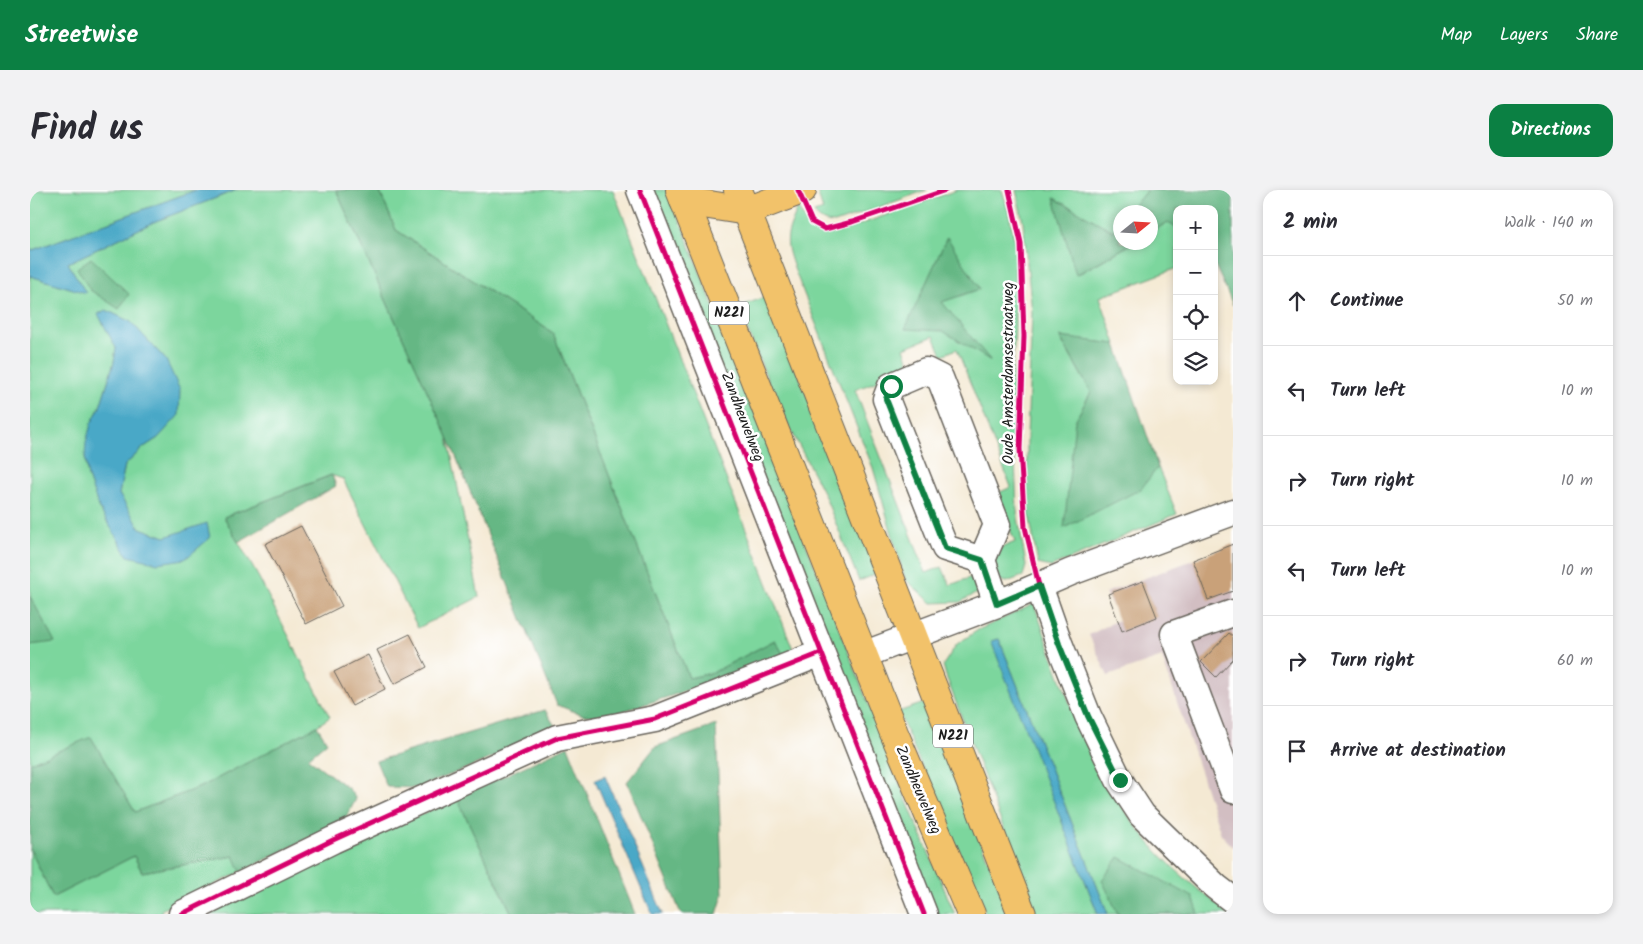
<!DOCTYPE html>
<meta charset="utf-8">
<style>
:root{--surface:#fff;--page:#f2f2f3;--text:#2b2b33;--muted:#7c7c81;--line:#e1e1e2;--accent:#0b8043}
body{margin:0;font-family:Kalam,sans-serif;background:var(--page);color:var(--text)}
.controls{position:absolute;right:15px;top:15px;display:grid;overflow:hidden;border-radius:10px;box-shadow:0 2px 8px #0003}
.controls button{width:45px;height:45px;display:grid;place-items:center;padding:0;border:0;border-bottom:1px solid var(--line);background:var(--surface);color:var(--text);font:25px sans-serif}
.compass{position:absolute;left:1083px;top:15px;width:45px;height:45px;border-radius:50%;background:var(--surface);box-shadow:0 2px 8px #0003;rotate:72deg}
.stop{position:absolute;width:15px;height:15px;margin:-11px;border:4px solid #0b8043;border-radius:50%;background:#fff}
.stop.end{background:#0b8043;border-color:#fff;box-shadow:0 1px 5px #0008}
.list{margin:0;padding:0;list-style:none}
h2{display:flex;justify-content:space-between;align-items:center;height:65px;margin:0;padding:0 20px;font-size:21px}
h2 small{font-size:16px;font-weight:400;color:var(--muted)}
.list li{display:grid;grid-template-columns:32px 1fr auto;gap:15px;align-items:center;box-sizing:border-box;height:90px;padding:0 20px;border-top:1px solid var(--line)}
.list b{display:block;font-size:19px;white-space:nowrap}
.list em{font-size:16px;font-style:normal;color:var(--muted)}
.icon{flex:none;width:28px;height:28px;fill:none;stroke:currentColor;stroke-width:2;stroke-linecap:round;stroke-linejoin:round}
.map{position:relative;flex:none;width:1203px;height:724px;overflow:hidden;border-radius:15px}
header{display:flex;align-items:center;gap:30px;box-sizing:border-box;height:70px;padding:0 25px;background:var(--accent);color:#fff}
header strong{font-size:24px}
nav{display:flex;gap:28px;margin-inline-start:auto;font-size:18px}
.intro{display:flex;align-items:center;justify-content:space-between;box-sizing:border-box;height:120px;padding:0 30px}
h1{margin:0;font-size:35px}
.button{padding:12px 22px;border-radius:15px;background:var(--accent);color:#fff;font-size:18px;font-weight:700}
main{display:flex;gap:30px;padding:0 30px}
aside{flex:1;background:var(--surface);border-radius:15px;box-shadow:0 2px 8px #0003}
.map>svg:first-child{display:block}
.industrial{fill:#d2bec2}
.green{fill:#7cd69d;stroke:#4c795c;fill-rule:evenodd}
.forest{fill:#65b784;stroke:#406a50}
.water{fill:#48a8c7;stroke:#326272}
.building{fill:#c9a179}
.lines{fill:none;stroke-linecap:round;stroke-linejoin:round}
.minor-casing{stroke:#68645c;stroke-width:29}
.major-casing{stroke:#68645c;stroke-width:30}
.highway-casing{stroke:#68645c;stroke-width:30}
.minor{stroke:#fff;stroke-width:26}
.major{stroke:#f2c26a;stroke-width:28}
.highway{stroke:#f2c26a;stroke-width:28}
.cycleway-casing{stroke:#fff;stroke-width:8}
.cycleway{stroke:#d6006c;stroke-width:5}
.route{stroke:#0b8043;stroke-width:6}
.labels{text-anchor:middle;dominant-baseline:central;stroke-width:5;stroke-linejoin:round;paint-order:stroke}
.shield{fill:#fff;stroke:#606060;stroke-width:1}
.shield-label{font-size:14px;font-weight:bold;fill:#1c1c1c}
.street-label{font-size:15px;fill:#1c1c1c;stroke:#fff}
</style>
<header>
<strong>Streetwise</strong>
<nav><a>Map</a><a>Layers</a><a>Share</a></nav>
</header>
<div class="intro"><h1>Find us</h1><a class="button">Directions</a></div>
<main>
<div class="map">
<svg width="1203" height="724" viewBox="0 0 1203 724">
<rect width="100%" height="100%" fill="#fff"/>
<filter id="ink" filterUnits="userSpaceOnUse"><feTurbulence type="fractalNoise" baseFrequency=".02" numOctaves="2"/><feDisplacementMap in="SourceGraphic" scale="10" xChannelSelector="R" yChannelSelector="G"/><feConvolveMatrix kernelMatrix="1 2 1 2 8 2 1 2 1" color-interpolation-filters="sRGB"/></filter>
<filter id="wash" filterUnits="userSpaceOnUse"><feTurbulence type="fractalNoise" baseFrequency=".0096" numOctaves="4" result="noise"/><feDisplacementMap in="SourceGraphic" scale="20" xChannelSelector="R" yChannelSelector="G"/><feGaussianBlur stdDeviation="1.12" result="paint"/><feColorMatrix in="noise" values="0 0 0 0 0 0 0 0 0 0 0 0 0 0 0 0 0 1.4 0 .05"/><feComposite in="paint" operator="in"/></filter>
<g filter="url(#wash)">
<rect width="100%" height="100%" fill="#f4e9d3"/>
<path class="industrial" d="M1203,355V657L1191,644L1132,467L1078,486L1059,445L1090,429L1075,403Z"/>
<path class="green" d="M0,0H166L0,61Z
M207,0H306L418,247L449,407L388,438L313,289L301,285L194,327L229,388L300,527L287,536L173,596L105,622L61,548L0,573V86L55,102L38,73L126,31ZM76,120L101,132L136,170L128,248L114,257L95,275L89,304L110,338L135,347L98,366L69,318L58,287L55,267L61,234L70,217L84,172L86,158Z
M349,0H583L763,459L756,469L745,450L682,483L659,488L523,143L366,40Z
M621,0H638L872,600L925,724H903Z
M790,0H897L805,33C795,33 790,30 784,23L793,20L787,1Z
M927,0H972L979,23L985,53V136L982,190L987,321L996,376L993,386L977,392L968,390L962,372L968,359L985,352L966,304L981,297L927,159L912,165L904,146L874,158L881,178L825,200L896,383L912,377L920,395L950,384L951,401L930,412L902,413L875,389L843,278L765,81C754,50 755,48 768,18C779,38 783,43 806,43Z
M986,0H1117L1098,22H1090V32L1083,41L1025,9L1047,85L1103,53L1120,52L1121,42L1138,32L1147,39V78L1070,107L1086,154L1030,148L1061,202L1045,231L1110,299L1128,277L1147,324L1021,377L1008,374L997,313V246L1002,123L993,32Z
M738,106L847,384L829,391L794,304L748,215L708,117Z
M1004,414C1032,492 1057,575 1110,641C1135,674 1167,699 1200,724H1078L969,449L962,451L1068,724H1006L916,486L913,475L927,454L948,440Z
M894,513L980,724H956L868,522Z
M427,608L482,724H178Z
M0,659L23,707L104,666L112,682L205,666L211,682L131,720L132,724H0Z"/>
<path class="forest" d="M306,0H349L366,40L523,143L659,488L682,483L745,450L756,469L575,527L553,525L527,515L418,247Z
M1117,0H1203V115L1184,73V19H1147V39L1138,32L1121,42L1120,22H1098Z
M1024,8L1083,41L1090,32V52L1103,53L1046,85Z
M917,47L950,99L912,112L961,171L913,141L875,139Z
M61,68L99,104L89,119L60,100L47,78Z
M1030,147L1086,154L1128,277L1111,299L1034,338L1045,231L1061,202Z
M302,285L306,296L208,352L194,327Z
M0,406L25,452L0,455Z
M515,520L528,541L388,598L357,597L346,571Z
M686,535L693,705L687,724H651L597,592L625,557Z
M287,536L297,552L278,568L319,599L326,609L315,630L211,682L204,666L112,682L104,666L23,707L0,659V573L61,547L105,622L173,596Z
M538,556L605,724H482L427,608Z
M1089,667L1163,707L1169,724H1088L1072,690Z"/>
<path class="water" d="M166,0H207L126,31L38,73L56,103L0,86V61Z
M76,120L101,132L136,170L150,200L149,225L128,248L114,257L95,275L89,304L110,338L135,347L177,333L180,348L155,369L128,373L98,366L69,318L58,287L55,267L56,252L61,234L70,217L84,172L86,158L68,124Z
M969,449L1078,724H1068L961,451Z
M575,586L633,724H622L565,590Z"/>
<g id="blocks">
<path class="building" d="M271,336L312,416L276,434L235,354Z
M1203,354V401L1178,410L1163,370Z
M1113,391L1127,427L1092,441L1078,404Z
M1199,443L1203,446V469L1186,487L1171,472Z
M380,444L397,477L364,494L347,460Z
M338,465L355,499L322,516L304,482Z"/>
</g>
</g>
<g filter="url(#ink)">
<use href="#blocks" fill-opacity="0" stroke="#68645c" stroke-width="1"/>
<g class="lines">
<g class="minor-casing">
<path id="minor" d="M610,0L894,724
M952,370L915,358L856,209L861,196L896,181L910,188L967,335L952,370L967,414
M1009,396L1029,453L1058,526L1089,590L1112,625L1186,697L1203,710
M1203,423L1144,444L1203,600
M833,465L967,414L1041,382L1203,322
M152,724L303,650L527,548L625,529L791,463"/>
</g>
<g class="major-casing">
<path id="major" d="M650,0L864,543L941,724
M708,0L992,724"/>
</g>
<g class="highway-casing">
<path id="highway" d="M654,11L717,21L772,0"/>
</g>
<use href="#minor" class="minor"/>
<use href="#major" class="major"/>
<use href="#highway" class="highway"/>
<g class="cycleway-casing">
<path id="cycleway" d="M610,0L894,724
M768,0L782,32L795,39L822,32L916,0
M979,0L991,53L994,146L990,259L995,337L1009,396
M152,724L303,650L527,548L625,529L791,463"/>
</g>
<use href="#cycleway" class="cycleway"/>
</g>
</g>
<g class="lines" filter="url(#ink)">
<path class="route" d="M861,196L856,209L915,358L952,370L967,414L1009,396L1029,454L1058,526L1090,590"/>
</g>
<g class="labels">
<g class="shield">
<rect x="679" y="111.5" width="40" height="23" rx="4"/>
<rect x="903" y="534.5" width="40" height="23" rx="4"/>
</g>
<g class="shield-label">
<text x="699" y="123">N221</text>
<text x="923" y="546">N221</text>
</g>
<g class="street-label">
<text transform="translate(979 183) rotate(-90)">Oude Amsterdamsestraatweg</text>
<text transform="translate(712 227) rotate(69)">Zandheuvelweg</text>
<text transform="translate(888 600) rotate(67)">Zandheuvelweg</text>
</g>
</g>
</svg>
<div class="controls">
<button>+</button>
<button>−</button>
<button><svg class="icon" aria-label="locate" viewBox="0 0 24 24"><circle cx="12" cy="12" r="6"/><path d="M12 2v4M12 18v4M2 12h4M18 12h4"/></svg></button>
<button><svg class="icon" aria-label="layers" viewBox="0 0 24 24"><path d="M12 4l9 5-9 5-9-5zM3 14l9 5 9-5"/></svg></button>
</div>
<svg class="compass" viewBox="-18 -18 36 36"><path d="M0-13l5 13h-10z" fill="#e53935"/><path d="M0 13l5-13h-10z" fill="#7c7c81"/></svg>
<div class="stop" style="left:861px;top:196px"></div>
<div class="stop end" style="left:1090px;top:590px"></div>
</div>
<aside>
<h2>2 min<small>Walk · 140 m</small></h2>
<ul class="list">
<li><svg class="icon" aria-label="ahead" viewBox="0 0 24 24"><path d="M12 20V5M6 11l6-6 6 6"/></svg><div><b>Continue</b></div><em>50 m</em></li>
<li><svg class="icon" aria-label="left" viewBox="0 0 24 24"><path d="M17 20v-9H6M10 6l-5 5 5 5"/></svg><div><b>Turn left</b></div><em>10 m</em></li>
<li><svg class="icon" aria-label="right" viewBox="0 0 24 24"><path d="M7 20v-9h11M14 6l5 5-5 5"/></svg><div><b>Turn right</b></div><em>10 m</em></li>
<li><svg class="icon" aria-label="left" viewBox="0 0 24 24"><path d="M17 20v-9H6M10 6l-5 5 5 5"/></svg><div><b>Turn left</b></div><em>10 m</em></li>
<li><svg class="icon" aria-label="right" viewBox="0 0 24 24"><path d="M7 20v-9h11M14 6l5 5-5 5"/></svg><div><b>Turn right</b></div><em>60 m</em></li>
<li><svg class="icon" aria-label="arrive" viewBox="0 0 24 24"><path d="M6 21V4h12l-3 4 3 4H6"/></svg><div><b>Arrive at destination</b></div></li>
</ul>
</aside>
</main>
